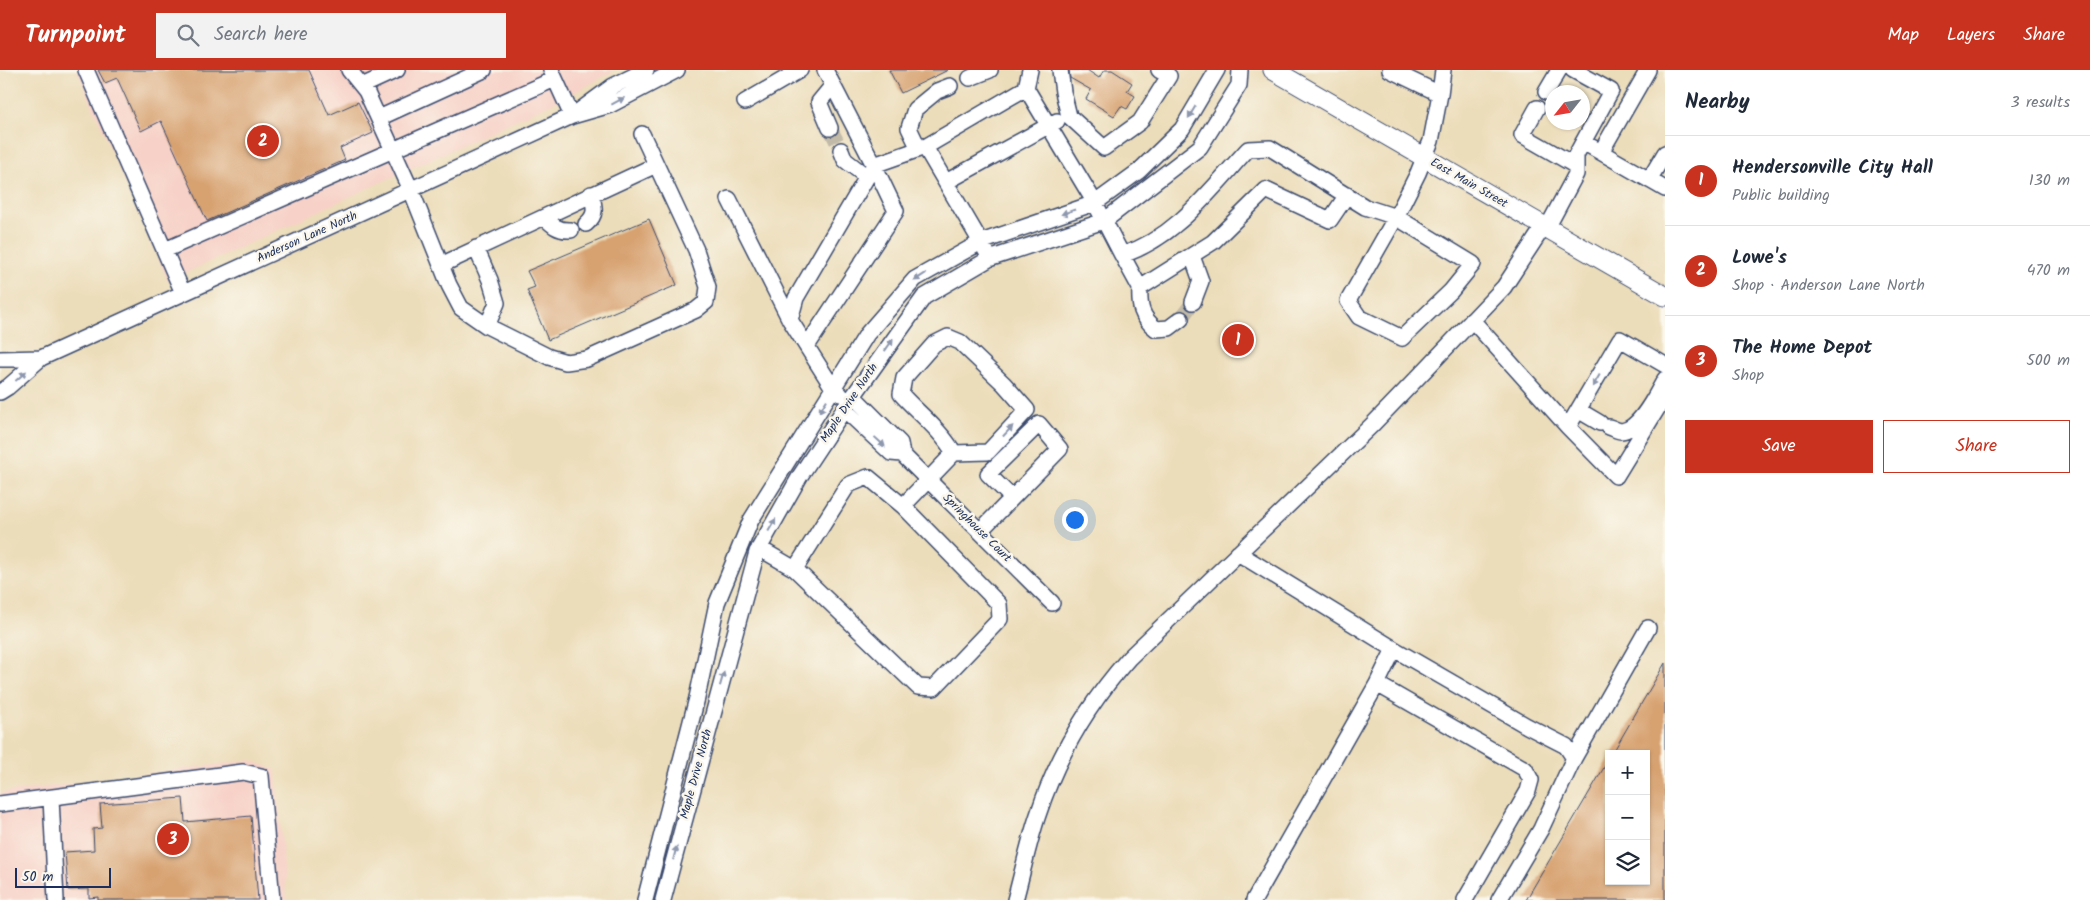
<!DOCTYPE html>
<meta charset="utf-8">
<style>
:root{--surface:#fff;--page:#f2f2f3;--text:#1f2937;--muted:#747a83;--line:#e0e1e3;--accent:#c8321e}
body{margin:0;font-family:Kalam,sans-serif;background:var(--page);color:var(--text)}
.controls{position:absolute;right:15px;bottom:15px;display:grid;overflow:hidden;border-radius:0px;box-shadow:0 1px 4px #0004}
.controls button{width:45px;height:45px;display:grid;place-items:center;padding:0;border:0;border-bottom:1px solid var(--line);background:var(--surface);color:var(--text);font:25px sans-serif}
.compass{position:absolute;left:1545px;top:15px;width:45px;height:45px;border-radius:50%;background:var(--surface);box-shadow:0 1px 4px #0004;rotate:239deg}
.scale{position:absolute;left:15px;bottom:12px;width:96px;box-sizing:border-box;padding-left:5px;border:2px solid #1b2f5e;border-top:0;font-size:14px;line-height:18px;white-space:nowrap;color:#1b2f5e;-webkit-text-stroke:4px #fbf7ec;paint-order:stroke}
.you{position:absolute;left:1074px;top:449px;width:18px;height:18px;margin:-12px;border:4px solid #fff;border-radius:50%;background:#1a73e8;box-shadow:0 0 0 8px #1a73e833}
.badge{display:grid;place-items:center;width:32px;height:32px;border-radius:50%;background:var(--accent);color:#fff;font-size:16px;font-weight:700}
.pin{position:absolute;translate:-50% -50%;border:2px solid #fff;box-shadow:0 1px 5px #0006}
.list{margin:0;padding:0;list-style:none}
h2{display:flex;justify-content:space-between;align-items:center;height:65px;margin:0;padding:0 20px;font-size:21px}
h2 small{font-size:16px;font-weight:400;color:var(--muted)}
.list li{display:grid;grid-template-columns:32px 1fr auto;gap:15px;align-items:center;box-sizing:border-box;height:90px;padding:0 20px;border-top:1px solid var(--line)}
.list b{display:block;font-size:19px;white-space:nowrap}
.list p{margin:0;font-size:16px;white-space:nowrap;color:var(--muted)}
.list em{font-size:16px;font-style:normal;color:var(--muted)}
.actions{display:flex;gap:10px;padding:15px 20px}
.actions a{flex:1;padding:11px 0;border:1px solid var(--accent);border-radius:0px;text-align:center;font-size:18px;color:var(--accent)}
.actions .main{background:var(--accent);color:#fff}
.icon{flex:none;width:28px;height:28px;fill:none;stroke:currentColor;stroke-width:2;stroke-linecap:round;stroke-linejoin:round}
.map{position:relative;flex:none;width:1665px;height:830px;overflow:hidden}
header{display:flex;align-items:center;gap:30px;box-sizing:border-box;height:70px;padding:0 25px;background:var(--accent);color:#fff}
header strong{font-size:24px}
nav{display:flex;gap:28px;margin-inline-start:auto;font-size:18px}
.search{width:350px;height:45px;background:var(--page);display:flex;align-items:center;gap:12px;box-sizing:border-box;padding:0 18px;border-radius:0px;color:var(--muted);font-size:19px}
main{display:flex}
aside{flex:1;background:var(--surface)}
.map>svg:first-child{display:block}
.built{fill:#f7d1c7}
.building{fill:#d7a16f}
.lines{fill:none;stroke-linecap:round;stroke-linejoin:round}
.minor-tunnel{stroke:#c2baa8;stroke-width:15;stroke-dasharray:15 8;stroke-linecap:butt}
.minor-casing{stroke:#3a496c;stroke-width:18}
.major-casing{stroke:#3a496c;stroke-width:21}
.minor{stroke:#fff;stroke-width:15}
.major{stroke:#fff;stroke-width:19}
.oneway{fill:#8d97ae}
.labels{text-anchor:middle;dominant-baseline:central;stroke-width:5;stroke-linejoin:round;paint-order:stroke}
.street-label{font-size:12px;fill:#1b2f5e;stroke:#fbf7ec}
</style>
<header>
<strong>Turnpoint</strong>
<div class="search"><svg class="icon" aria-label="search" viewBox="0 0 24 24"><circle cx="10" cy="10" r="6"/><path d="M15 15l6 6"/></svg>Search here</div>
<nav><a>Map</a><a>Layers</a><a>Share</a></nav>
</header>
<main>
<div class="map">
<svg width="1665" height="830" viewBox="0 0 1665 830">
<rect width="100%" height="100%" fill="#fbf7ec"/>
<filter id="ink" filterUnits="userSpaceOnUse"><feTurbulence type="fractalNoise" baseFrequency=".02" numOctaves="2"/><feDisplacementMap in="SourceGraphic" scale="10" xChannelSelector="R" yChannelSelector="G"/><feConvolveMatrix kernelMatrix="1 2 1 2 8 2 1 2 1" color-interpolation-filters="sRGB"/></filter>
<filter id="wash" filterUnits="userSpaceOnUse"><feTurbulence type="fractalNoise" baseFrequency=".0096" numOctaves="4" result="noise"/><feDisplacementMap in="SourceGraphic" scale="20" xChannelSelector="R" yChannelSelector="G"/><feGaussianBlur stdDeviation="1.12" result="paint"/><feColorMatrix in="noise" values="0 0 0 0 0 0 0 0 0 0 0 0 0 0 0 0 0 1.4 0 .05"/><feComposite in="paint" operator="in"/></filter>
<g filter="url(#wash)">
<rect width="100%" height="100%" fill="#ecddba"/>
<path class="built" d="M77,0H615L576,22L168,211Z
M250,690L276,700L287,830H0V723Z"/>
<g id="blocks">
<path class="building" d="M98,0H309L329,45L358,32L373,63L340,78L345,90L207,151L161,51L141,61L117,8L105,13Z
M889,0H948L901,23Z
M1069,0H1087L1099,8L1104,0H1112L1132,13L1127,21L1135,26L1127,39L1121,36L1114,46L1086,29L1091,20L1070,8Z
M649,149L677,215L548,270L527,220L535,217L527,201Z
M1665,593V830H1526L1609,689V811H1646V684H1612Z
M183,728L185,752L251,746L258,830H98V827L89,828V819L68,820L65,782L94,780L93,759L102,758L100,734Z"/>
</g>
</g>
<g filter="url(#ink)">
<use href="#blocks" fill-opacity="0" stroke="#3a496c" stroke-width="1"/>
<g class="lines">
<path class="minor-tunnel" d="M830,58L841,80
M1181,249L1193,232"/>
<g class="minor-casing">
<path id="minor" d="M86,0L183,223
M349,0L366,21L411,120L449,215L461,238L487,256L549,287L566,292L587,289L696,240L706,232L708,217L696,180L642,64
M551,0L572,46
M825,0L874,95L796,228L790,250L833,318L840,324
M1030,0L1026,18L1095,133L1122,185C1176,168 1211,119 1248,79L1270,78L1365,137L1396,147L1418,103L1431,71L1440,24L1390,0
M1060,0L1063,22L1069,46L1104,78L1140,52L1169,6L1159,0
M970,8L990,0
M362,16L397,0
M1546,22L1559,0
M1440,24L1443,0
M745,32L800,0
M1537,38L1522,65L1576,96
M579,41L613,16L646,0
M379,48L484,0
M830,58L819,32L833,15
M1583,72L1665,119
M925,77L1026,18
M919,79L909,58L915,39L937,21L950,16
M841,80L845,90L867,107
M1601,82L1648,0
M1649,110L1665,83
M946,112L1057,51
M729,129L790,250
M544,147C552,155 558,161 571,160
M1396,147L1473,194L1451,221L1402,268L1359,247L1348,231Z
M586,154C597,145 595,137 591,124
M1547,158L1576,104V85L1611,21L1573,0
M476,178L490,210L497,233L487,256
M165,180L555,9
M1122,185L1140,218L1213,172L1266,120L1330,150L1347,125
M1192,186L1201,211L1193,232
M441,195L656,95
M1140,218C1139,236 1141,247 1156,259L1169,258L1181,249
M1472,250L1568,357L1616,406L1665,326
M807,276L896,141L874,95L925,77L986,181
M0,289L41,288
M0,322L8,317L41,288L572,46L610,35L677,0
M844,339L891,383L902,384L900,373L853,326
M1578,340L1600,353
M1568,357L1620,269L1665,295
M1609,357C1613,358 1618,361 1621,361C1640,360 1657,323 1665,309
M902,384L1052,533
M980,461L1060,379L1039,354L988,404L1012,428
M759,478L795,499L848,415L868,407L903,436L954,383L988,382L1027,340L1004,314L960,272L948,267L934,274L904,308L901,324C918,343 941,360 954,383
M1238,483L1394,579L1527,656L1566,676L1574,688L1541,759L1499,830
M795,499L918,617L934,618L1000,549L999,534L903,436
M1377,614L1394,579
M1574,688L1648,558
M51,728L56,830
M0,734L243,702L261,706L272,830
M645,830L697,628L717,533L751,450L867,264L915,209L981,172L1095,133L1139,101L1182,59L1217,0
M663,830L757,482L800,406L849,332L924,227L989,189L1104,151L1200,77L1239,15L1240,0
M1015,830C1023,801 1029,770 1039,742C1058,685 1089,633 1129,588L1372,355L1425,300L1504,217L1544,156
M1254,830L1377,614L1525,699L1531,710L1528,721L1465,830"/>
</g>
<g class="major-casing">
<path id="major" d="M1273,0L1665,226"/>
</g>
<use href="#minor" class="minor"/>
<use href="#major" class="major"/>
</g>
<defs><path id="oneway-solid" d="M-6-.8H1V-3.2L6.5 0L1 3.2V.8H-6Z" transform="scale(1.25)"/></defs>
<g class="oneway">
<use href="#oneway-solid" transform="translate(618 31) rotate(-28)"/>
<use href="#oneway-solid" transform="translate(1192 42) rotate(121)"/>
<use href="#oneway-solid" transform="translate(1068 142) rotate(161)"/>
<use href="#oneway-solid" transform="translate(920 207) rotate(147)"/>
<use href="#oneway-solid" transform="translate(889 275) rotate(-55)"/>
<use href="#oneway-solid" transform="translate(21 306) rotate(-42)"/>
<use href="#oneway-solid" transform="translate(1596 311) rotate(120)"/>
<use href="#oneway-solid" transform="translate(823 336) rotate(122)"/>
<use href="#oneway-solid" transform="translate(1008 361) rotate(-47)"/>
<use href="#oneway-solid" transform="translate(880 372) rotate(43)"/>
<use href="#oneway-solid" transform="translate(772 455) rotate(-60)"/>
<use href="#oneway-solid" transform="translate(722 609) rotate(-74)"/>
<use href="#oneway-solid" transform="translate(675 783) rotate(-75)"/>
</g>
</g>
<g class="labels">
<g class="street-label">
<text transform="translate(1469 113) rotate(30)">East Main Street</text>
<text transform="translate(307 167) rotate(-24)">Anderson Lane North</text>
<text transform="translate(849 333) rotate(-56)">Maple Drive North</text>
<text transform="translate(977 458) rotate(45)">Springhouse Court</text>
<text transform="translate(696 704) rotate(-75)">Maple Drive North</text>
</g>
</g>
</svg>
<div class="controls">
<button>+</button>
<button>−</button>
<button><svg class="icon" aria-label="layers" viewBox="0 0 24 24"><path d="M12 4l9 5-9 5-9-5zM3 14l9 5 9-5"/></svg></button>
</div>
<svg class="compass" viewBox="-18 -18 36 36"><path d="M0-13l5 13h-10z" fill="#e53935"/><path d="M0 13l5-13h-10z" fill="#747a83"/></svg>
<div class="scale">50 m</div>
<div class="you"></div>
<div class="pin badge" style="left:1238px;top:270px">1</div>
<div class="pin badge" style="left:263px;top:71px">2</div>
<div class="pin badge" style="left:173px;top:769px">3</div>
</div>
<aside>
<h2>Nearby<small>3 results</small></h2>
<ul class="list">
<li><span class="badge">1</span><div><b>Hendersonville City Hall</b><p>Public building</p></div><em>130 m</em></li>
<li><span class="badge">2</span><div><b>Lowe's</b><p>Shop · Anderson Lane North</p></div><em>470 m</em></li>
<li><span class="badge">3</span><div><b>The Home Depot</b><p>Shop</p></div><em>500 m</em></li>
</ul>
<div class="actions"><a class="main">Save</a><a>Share</a></div>
</aside>
</main>
